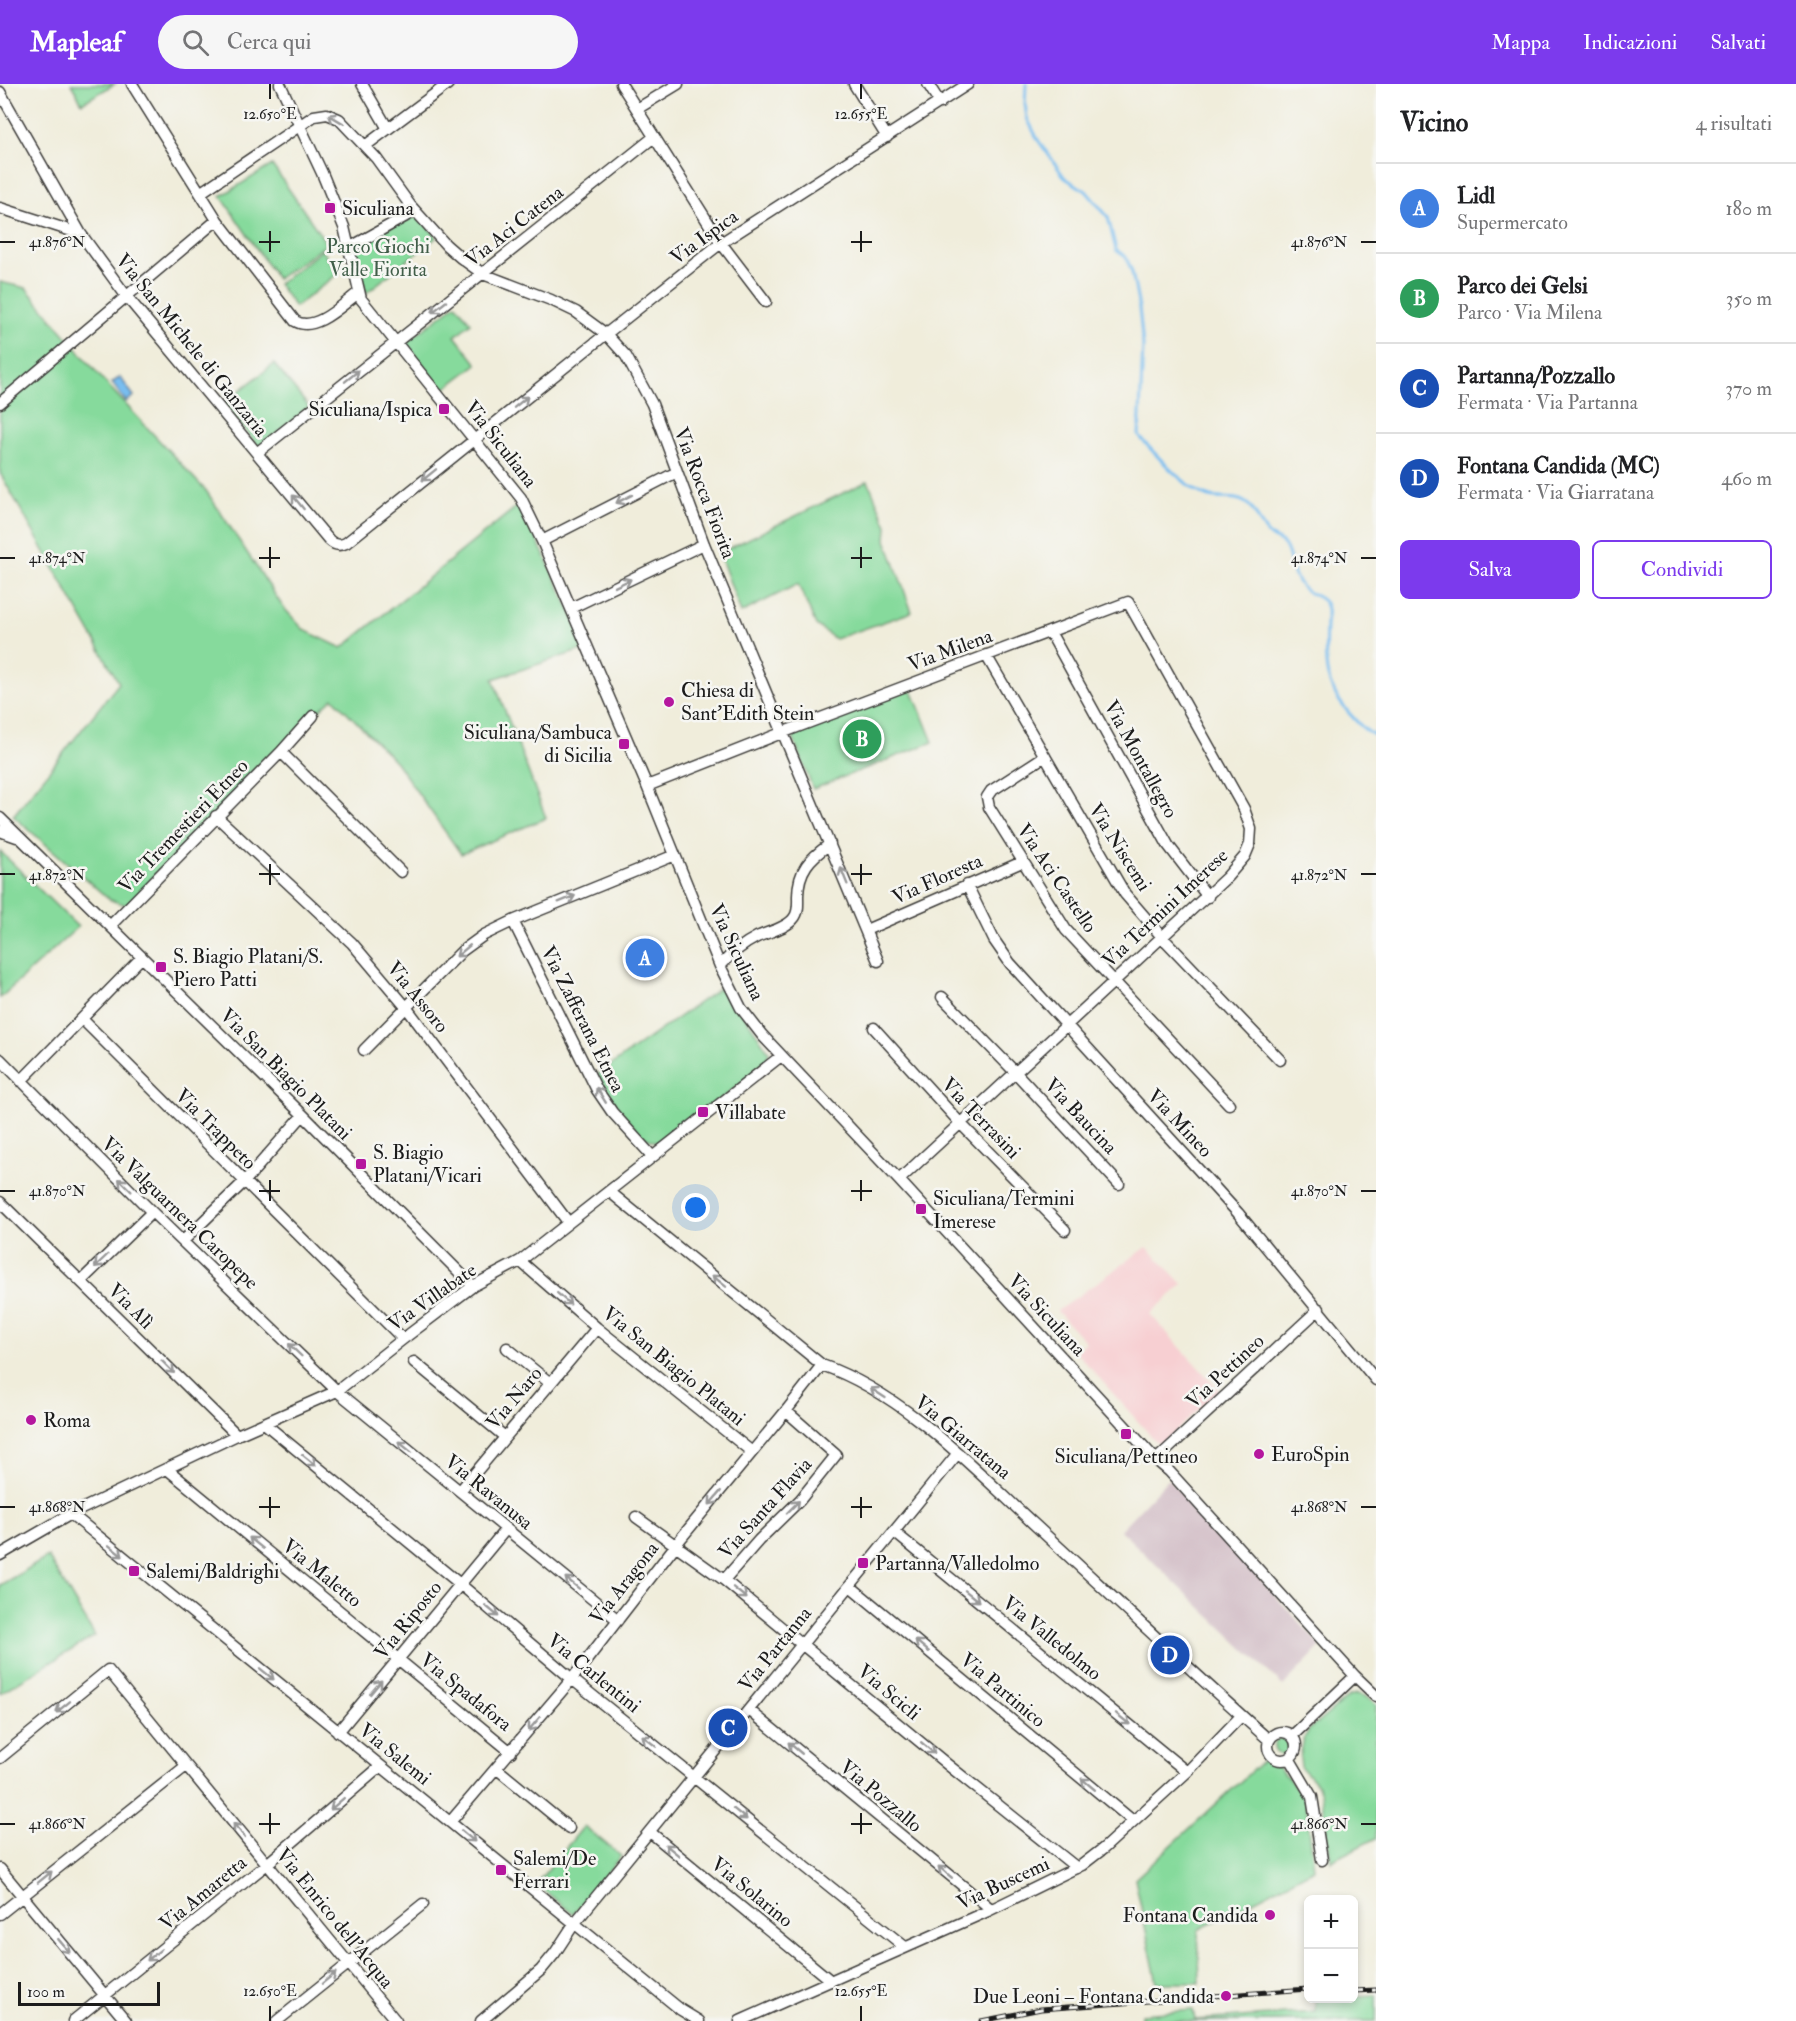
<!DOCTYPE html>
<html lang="it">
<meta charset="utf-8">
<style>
:root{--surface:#fff;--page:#f6f6f6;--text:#202124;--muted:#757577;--line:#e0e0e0;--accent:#7c3aed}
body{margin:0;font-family:"IM FELL Double Pica",serif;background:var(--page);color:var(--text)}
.controls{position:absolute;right:18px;bottom:18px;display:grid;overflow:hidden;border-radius:9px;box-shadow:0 3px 9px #0003}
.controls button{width:54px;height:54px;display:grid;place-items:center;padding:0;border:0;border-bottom:2px solid var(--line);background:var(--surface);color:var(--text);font:30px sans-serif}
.scale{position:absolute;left:18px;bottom:15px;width:142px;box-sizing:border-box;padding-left:6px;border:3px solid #1c1c1c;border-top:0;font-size:16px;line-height:21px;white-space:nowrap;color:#1c1c1c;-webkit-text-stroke:4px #f6f6f2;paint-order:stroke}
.you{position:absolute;left:696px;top:1124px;width:21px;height:21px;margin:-15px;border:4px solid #fff;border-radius:50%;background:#1a73e8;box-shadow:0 0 0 9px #1a73e833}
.badge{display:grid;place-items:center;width:39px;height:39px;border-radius:50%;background:var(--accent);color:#fff;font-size:20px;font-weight:700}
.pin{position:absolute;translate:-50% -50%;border:3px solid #fff;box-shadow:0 2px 6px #0006}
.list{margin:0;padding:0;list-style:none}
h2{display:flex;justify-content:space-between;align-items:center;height:78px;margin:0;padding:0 24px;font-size:26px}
h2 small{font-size:20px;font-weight:400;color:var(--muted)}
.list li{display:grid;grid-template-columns:39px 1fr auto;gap:18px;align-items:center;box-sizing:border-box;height:90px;padding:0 24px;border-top:2px solid var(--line)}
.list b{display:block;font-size:22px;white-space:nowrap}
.list p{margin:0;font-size:20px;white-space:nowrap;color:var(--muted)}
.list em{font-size:20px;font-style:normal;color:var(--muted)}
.actions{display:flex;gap:12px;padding:18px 24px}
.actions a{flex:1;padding:14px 0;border:2px solid var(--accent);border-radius:9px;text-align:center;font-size:21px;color:var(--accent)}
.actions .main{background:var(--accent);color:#fff}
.icon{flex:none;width:33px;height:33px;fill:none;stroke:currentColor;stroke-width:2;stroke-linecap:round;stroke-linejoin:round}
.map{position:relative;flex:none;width:1376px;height:1937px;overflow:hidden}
header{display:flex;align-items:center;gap:36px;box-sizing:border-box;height:84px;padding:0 30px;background:var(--accent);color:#fff}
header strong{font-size:28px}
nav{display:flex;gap:33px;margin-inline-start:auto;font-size:21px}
.search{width:420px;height:54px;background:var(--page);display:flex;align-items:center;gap:15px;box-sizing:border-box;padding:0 21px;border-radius:33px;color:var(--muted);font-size:22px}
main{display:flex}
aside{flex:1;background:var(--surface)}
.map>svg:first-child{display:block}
.built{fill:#f7cfd2}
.industrial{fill:#d2bdc6}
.green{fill:#86da9c;stroke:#517b5c;stroke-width:1.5}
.water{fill:#79bef0;stroke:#4a6d86;stroke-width:1.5}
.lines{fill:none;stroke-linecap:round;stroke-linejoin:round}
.stream{stroke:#79bef0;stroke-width:3}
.minor-casing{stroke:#3c3b39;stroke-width:13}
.minor{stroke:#fff;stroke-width:10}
.rail-casing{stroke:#1c1c1c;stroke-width:5}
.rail{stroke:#f6f6f2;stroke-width:3;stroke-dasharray:9;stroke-linecap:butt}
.oneway{stroke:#999}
.ticks{fill:none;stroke:#1c1c1c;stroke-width:2}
.poi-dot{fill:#b5179e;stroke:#f6f6f2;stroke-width:2}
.labels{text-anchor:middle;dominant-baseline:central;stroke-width:5;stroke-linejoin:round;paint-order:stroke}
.poi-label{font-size:20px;fill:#1c1c1c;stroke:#f6f6f2;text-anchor:start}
.street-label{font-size:20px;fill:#1c1c1c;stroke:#f6f6f2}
.park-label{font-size:20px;fill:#415e49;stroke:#f6f6f2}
.ticks-label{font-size:15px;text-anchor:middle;fill:#1c1c1c;stroke:#f6f6f2;stroke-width:5;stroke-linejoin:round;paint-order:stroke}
</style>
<header>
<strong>Mapleaf</strong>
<div class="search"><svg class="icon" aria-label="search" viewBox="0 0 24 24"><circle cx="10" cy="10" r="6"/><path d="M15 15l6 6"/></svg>Cerca qui</div>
<nav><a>Mappa</a><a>Indicazioni</a><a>Salvati</a></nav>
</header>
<main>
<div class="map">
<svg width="1376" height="1937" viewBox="0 0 1376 1937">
<rect width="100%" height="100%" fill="#f6f6f2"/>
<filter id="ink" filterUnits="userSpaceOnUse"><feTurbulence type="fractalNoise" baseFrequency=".0167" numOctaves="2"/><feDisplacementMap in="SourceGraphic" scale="12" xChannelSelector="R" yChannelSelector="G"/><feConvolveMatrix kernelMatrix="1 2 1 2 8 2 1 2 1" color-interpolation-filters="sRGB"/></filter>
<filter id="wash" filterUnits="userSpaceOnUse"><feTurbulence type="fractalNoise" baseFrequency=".008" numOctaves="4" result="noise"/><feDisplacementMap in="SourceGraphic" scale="24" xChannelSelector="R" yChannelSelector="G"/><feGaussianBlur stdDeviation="1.35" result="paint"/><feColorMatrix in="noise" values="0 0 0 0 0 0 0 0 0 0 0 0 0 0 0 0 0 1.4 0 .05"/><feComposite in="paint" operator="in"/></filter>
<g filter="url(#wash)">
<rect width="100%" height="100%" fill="#f0eddb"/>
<path class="built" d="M1147,1163L1183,1200L1150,1230L1219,1306L1160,1362L1076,1268L1086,1258L1057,1227Z"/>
<path class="industrial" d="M1168,1395L1321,1562L1283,1602L1120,1446Z"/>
<path class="green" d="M71,0H115L82,19Z
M272,81L327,160L277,195L221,112Z
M415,128L437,153L366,209L354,163Z
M322,166L339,189L295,223L278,200Z
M0,198L26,204L104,297L207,408L283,523L304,546L342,564L520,420L588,564L493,595L546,734L461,770L396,678L333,614L313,632L130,822L110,816L13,732L119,599L0,389Z
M456,220L471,239L455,252L477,280L443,306L406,259Z
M274,280L309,323L259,364L224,319Z
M868,397L887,442L886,456L912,528L835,555L816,541L798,500L741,529L719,469Z
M911,604L933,658L813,705L792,651Z
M0,767L78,843L0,914Z
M724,901L769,968L765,982L661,1060L643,1053L622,1030L597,991Z
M48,1473L95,1552L0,1609V1501Z
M1357,1610L1365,1612L1376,1621V1754L1331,1777L1321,1710L1318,1702L1301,1683L1300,1674L1304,1654L1309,1646L1349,1612Z
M1274 1662a8 8 0 1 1 16 0a8 8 0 1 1-16 0Z
M1268,1672L1303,1711L1306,1719L1314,1785L1198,1846L1200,1899H1157L1135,1795Z
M584,1742L621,1772L573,1830L536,1800Z
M1376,1911V1937H1141V1930L1193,1926L1195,1936L1316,1928V1915L1354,1914V1912Z"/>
<path class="water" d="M120,293L134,312L126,318L112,299Z"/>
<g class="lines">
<path class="stream" d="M1026,0L1025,20L1027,34L1038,56L1065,94L1086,107L1108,133L1116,166L1126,173L1132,188L1139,224L1143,262L1139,352C1153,368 1187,405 1207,412C1219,417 1235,411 1246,419C1258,427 1259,443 1270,452C1274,456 1281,456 1285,462C1292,473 1290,490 1302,503C1307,510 1319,511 1324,518C1329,524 1327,533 1326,540C1325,578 1322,599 1349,629C1357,638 1364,647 1376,652"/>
</g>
</g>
<g filter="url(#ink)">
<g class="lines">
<g class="minor-casing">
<path id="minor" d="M132,0L217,136L295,237C315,249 342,221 358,209
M280,0L322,89L344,143L361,215L521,414L542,457L647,702L720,882L741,924L762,951L899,1096L1156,1376L1169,1387L1355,1592L1376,1612
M362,0L388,45
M621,0L721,159L766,218
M854,0L887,53
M928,0L940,19
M0,8L81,150L127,213L329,456C334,461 340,462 346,459L606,250L721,159L968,0
M637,25L678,0
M365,62L448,0
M200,109L314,32L327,30L339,35L376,74L410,121L446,161L461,174L483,190L551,216L576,228L606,250L626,272L652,320L704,460L878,877
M0,124L81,150
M349,164L415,127
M0,319L217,136
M258,368L654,53
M542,457L677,388
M571,524L704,460
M1050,548L1168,761L1208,813
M986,571L1125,810L1163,854L1280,976
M281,668L401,788
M1045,672L991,707L987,713L989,723L1066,846L1229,1020
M647,702L784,648L1128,518L1244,725L1251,745L1250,760L1245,772L1227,793L899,1096
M216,732L352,859L406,923L568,1138
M0,734L303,1031L473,1202
M0,747L17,753
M967,801L994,856L1010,879L1238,1129L1376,1296
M513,837L597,1006L612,1028L652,1072
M110,842L281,668L313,632
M866,846L1022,778
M720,882C731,870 743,860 757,853C768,848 787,844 794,834C799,828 798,820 798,812C798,786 810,774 830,760
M942,913L1015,988L1119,1100
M82,935L403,1255
M874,944L961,1040L1065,1146
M364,966L462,867L484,851L513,837L675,771
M0,975L152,1128L337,1307L618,1536
M21,997L142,873
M610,1108L822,1281C906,1311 971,1382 1035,1441C1113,1513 1190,1586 1269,1656
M0,1118L237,1351
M183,1157L244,1098L303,1031
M520,1177L597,1244L752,1368
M81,1197L152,1128
M507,1264L550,1299
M414,1278L505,1353
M264,1339L460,1500L572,1595L905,1863
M1156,1376L1319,1225
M167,1385L511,1668
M460,1407L597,1244
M71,1430L681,1926L699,1937
M636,1433L724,1496L948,1681L1077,1784
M894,1448L1187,1688
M0,1471L71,1430L237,1351L337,1307L403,1255L473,1202L520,1177L781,972
M724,1496L759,1456L800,1416L836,1371L786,1327
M850,1502L1133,1737
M749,1626L991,1825
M1268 1662a14 14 0 1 1 28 0a14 14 0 1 1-28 0Z
M338,1648L506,1445
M1292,1652L1355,1592
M0,1674L108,1586L396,1937
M1289,1674L1312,1713L1322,1776
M496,1684L569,1744
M451,1737L572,1595L682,1453L786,1327L822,1281
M650,1748L831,1897
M0,1785L126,1937
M0,1830L186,1682
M73,1937L267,1780L381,1682
M277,1937L423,1820
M481,1937L541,1886L555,1869L574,1840L958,1369
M740,1937L988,1827L1082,1781L1104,1764L1187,1688L1241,1632"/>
</g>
<use href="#minor" class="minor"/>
<g class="rail-casing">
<path id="rail" d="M1354,1907L1376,1906
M1213,1912L1308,1905
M981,1937L1041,1925L1203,1913"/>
</g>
<use href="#rail" class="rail"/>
</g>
<defs><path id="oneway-shaft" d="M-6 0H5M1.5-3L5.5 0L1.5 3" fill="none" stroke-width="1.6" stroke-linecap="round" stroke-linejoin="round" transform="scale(1.5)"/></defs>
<g class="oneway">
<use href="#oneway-shaft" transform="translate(336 35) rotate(-149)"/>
<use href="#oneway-shaft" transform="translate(439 223) rotate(142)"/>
<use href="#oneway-shaft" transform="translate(352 292) rotate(-39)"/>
<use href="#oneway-shaft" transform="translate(521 318) rotate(-39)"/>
<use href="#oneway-shaft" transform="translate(429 391) rotate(141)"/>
<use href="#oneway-shaft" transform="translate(624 415) rotate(153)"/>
<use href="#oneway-shaft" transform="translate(298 418) rotate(-129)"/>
<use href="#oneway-shaft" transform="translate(623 499) rotate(-26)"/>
<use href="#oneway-shaft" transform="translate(844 792) rotate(-112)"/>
<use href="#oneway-shaft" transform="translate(567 815) rotate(-22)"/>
<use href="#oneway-shaft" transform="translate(463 867) rotate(140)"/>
<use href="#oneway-shaft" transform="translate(601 1011) rotate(-122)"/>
<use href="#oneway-shaft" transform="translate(125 1101) rotate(-135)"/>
<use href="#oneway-shaft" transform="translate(101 1177) rotate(136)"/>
<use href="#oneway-shaft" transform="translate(719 1197) rotate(-141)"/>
<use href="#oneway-shaft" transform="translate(564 1215) rotate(41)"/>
<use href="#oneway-shaft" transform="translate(295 1266) rotate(-136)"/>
<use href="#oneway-shaft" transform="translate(168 1283) rotate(45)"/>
<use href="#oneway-shaft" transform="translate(878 1309) rotate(-147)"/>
<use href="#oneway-shaft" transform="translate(405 1363) rotate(-141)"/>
<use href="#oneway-shaft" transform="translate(309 1376) rotate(39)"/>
<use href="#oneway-shaft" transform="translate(715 1414) rotate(130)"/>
<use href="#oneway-shaft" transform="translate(793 1423) rotate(-45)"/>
<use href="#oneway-shaft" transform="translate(256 1459) rotate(-141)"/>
<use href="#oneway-shaft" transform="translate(116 1467) rotate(39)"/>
<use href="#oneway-shaft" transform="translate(572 1499) rotate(-141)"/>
<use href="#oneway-shaft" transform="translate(740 1509) rotate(39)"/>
<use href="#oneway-shaft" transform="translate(972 1512) rotate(39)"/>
<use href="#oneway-shaft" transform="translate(492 1527) rotate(40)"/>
<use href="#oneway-shaft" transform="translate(922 1562) rotate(-140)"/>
<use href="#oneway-shaft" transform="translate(267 1590) rotate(39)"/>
<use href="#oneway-shaft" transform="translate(376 1603) rotate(-50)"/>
<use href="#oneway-shaft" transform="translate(63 1623) rotate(141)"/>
<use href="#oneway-shaft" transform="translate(1123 1635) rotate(39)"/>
<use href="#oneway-shaft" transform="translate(534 1640) rotate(130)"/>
<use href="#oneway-shaft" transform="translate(649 1657) rotate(-141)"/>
<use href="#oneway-shaft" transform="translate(795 1664) rotate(-140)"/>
<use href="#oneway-shaft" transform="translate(928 1664) rotate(40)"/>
<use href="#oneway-shaft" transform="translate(1088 1700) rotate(-140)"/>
<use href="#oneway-shaft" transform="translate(337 1720) rotate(139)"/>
<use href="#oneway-shaft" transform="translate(740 1730) rotate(39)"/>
<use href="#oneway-shaft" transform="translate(239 1746) rotate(-130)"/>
<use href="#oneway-shaft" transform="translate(468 1752) rotate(40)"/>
<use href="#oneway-shaft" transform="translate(672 1766) rotate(-141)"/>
<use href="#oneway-shaft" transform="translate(945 1788) rotate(-140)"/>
<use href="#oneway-shaft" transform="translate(45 1793) rotate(-39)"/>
<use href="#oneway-shaft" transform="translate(64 1862) rotate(50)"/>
<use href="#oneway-shaft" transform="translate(154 1871) rotate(141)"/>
<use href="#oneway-shaft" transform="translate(329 1894) rotate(-39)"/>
</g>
</g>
<path class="ticks" d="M270,0V15M861,0V15M270,147V168M861,147V168M0,158H15M259,158H280M851,158H872M1361,158H1376M270,463V484M861,463V484M0,474H15M259,474H280M851,474H872M1361,474H1376M270,780V801M861,780V801M0,790H15M259,790H280M851,790H872M1361,790H1376M270,1096V1117M861,1096V1117M0,1107H15M259,1107H280M851,1107H872M1361,1107H1376M270,1413V1434M861,1413V1434M0,1423H15M259,1423H280M851,1423H872M1361,1423H1376M270,1729V1750M861,1729V1750M0,1740H15M259,1740H280M851,1740H872M1361,1740H1376M270,1922V1937M861,1922V1937"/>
<g class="poi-dot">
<rect x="324" y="118" width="12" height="12" rx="3"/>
<rect x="438" y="319" width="12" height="12" rx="3"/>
<circle cx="669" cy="618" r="6"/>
<rect x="618" y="654" width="12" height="12" rx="3"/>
<rect x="155" y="877" width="12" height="12" rx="3"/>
<rect x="697" y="1022" width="12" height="12" rx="3"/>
<rect x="355" y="1074" width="12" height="12" rx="3"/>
<rect x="915" y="1119" width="12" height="12" rx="3"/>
<circle cx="31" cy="1336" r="6"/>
<rect x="1120" y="1344" width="12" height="12" rx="3"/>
<circle cx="1259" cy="1370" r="6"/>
<rect x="857" y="1473" width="12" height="12" rx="3"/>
<rect x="128" y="1481" width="12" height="12" rx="3"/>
<rect x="495" y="1780" width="12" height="12" rx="3"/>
<circle cx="1270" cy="1831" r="6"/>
<circle cx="1226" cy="1912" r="6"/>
</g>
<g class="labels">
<g class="poi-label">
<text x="342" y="124">Siculiana</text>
<text x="432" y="325" text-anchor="end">Siculiana/Ispica</text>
<text x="681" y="606">Chiesa di<tspan x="681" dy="23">Sant'Edith Stein</tspan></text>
<text x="612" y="648" text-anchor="end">Siculiana/Sambuca<tspan x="612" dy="23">di Sicilia</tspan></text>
<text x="173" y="872">S. Biagio Platani/S.<tspan x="173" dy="23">Piero Patti</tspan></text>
<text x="715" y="1028">Villabate</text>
<text x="373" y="1068">S. Biagio<tspan x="373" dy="23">Platani/Vicari</tspan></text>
<text x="933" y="1114">Siculiana/Termini<tspan x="933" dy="23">Imerese</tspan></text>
<text x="43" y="1336">Roma</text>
<text x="1271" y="1370">EuroSpin</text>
<text x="1126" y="1372" text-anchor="middle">Siculiana/Pettineo</text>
<text x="875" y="1479">Partanna/Valledolmo</text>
<text x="146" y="1487">Salemi/Baldrighi</text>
<text x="513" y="1774">Salemi/De<tspan x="513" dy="23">Ferrari</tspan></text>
<text x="1258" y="1831" text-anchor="end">Fontana Candida</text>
<text x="1214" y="1912" text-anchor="end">Due Leoni – Fontana Candida</text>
</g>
<g class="street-label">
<text transform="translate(514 142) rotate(-38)">Via Aci Catena</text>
<text transform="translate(704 153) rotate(-36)">Via Ispica</text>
<text transform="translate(192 261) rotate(51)">Via San Michele di Ganzaria</text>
<text transform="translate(501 360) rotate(52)">Via Siculiana</text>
<text transform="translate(705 409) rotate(69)">Via Rocca Fiorita</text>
<text transform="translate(950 566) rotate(-20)">Via Milena</text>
<text transform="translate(1141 675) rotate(61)">Via Montallegro</text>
<text transform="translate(183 742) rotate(-46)">Via Tremestieri Etneo</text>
<text transform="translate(1120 763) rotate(58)">Via Niscemi</text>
<text transform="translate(1057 794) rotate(56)">Via Aci Castello</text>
<text transform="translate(937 795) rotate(-24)">Via Floresta</text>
<text transform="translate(1165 824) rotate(-43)">Via Termini Imerese</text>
<text transform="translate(737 868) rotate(65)">Via Siculiana</text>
<text transform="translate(418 913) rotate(51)">Via Assoro</text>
<text transform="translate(583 935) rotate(63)">Via Zafferana Etnea</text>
<text transform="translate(286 990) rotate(45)">Via San Biagio Platani</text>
<text transform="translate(1081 1032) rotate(47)">Via Baucina</text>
<text transform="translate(981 1034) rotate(46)">Via Terrasini</text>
<text transform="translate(1180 1039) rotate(47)">Via Mineo</text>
<text transform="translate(216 1045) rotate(45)">Via Trappeto</text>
<text transform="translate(180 1129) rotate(44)">Via Valguarnera Caropepe</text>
<text transform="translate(432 1213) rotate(-35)">Via Villabate</text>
<text transform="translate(131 1222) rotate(45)">Via Alì</text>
<text transform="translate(1047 1231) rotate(47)">Via Siculiana</text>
<text transform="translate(674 1282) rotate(39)">Via San Biagio Platani</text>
<text transform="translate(1225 1287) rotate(-43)">Via Pettineo</text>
<text transform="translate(514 1314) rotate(-50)">Via Naro</text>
<text transform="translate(963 1353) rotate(40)">Via Giarratana</text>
<text transform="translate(489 1408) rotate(39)">Via Ravanusa</text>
<text transform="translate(765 1424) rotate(-48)">Via Santa Flavia</text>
<text transform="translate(322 1489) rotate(39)">Via Maletto</text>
<text transform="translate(624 1499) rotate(-52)">Via Aragona</text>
<text transform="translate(408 1536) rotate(-51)">Via Riposto</text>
<text transform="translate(1052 1554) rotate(39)">Via Valledolmo</text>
<text transform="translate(775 1565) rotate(-51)">Via Partanna</text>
<text transform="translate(594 1589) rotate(39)">Via Carlentini</text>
<text transform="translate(1003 1606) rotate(40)">Via Partinico</text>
<text transform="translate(466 1608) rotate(39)">Via Spadafora</text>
<text transform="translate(889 1608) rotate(40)">Via Scicli</text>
<text transform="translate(395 1670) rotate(39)">Via Salemi</text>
<text transform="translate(881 1712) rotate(40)">Via Pozzallo</text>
<text transform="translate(1003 1799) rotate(-25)">Via Buscemi</text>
<text transform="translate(752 1808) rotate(39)">Via Solarino</text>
<text transform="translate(203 1809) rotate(-39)">Via Amaretta</text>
<text transform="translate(335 1834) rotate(51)">Via Enrico dell'Acqua</text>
</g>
<g class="park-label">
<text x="378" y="162">Parco Giochi<tspan x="378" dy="23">Valle Fiorita</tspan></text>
</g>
</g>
<g class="ticks-label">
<text x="270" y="35">12.650°E</text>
<text x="861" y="35">12.655°E</text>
<text x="57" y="163">41.876°N</text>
<text x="1319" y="163">41.876°N</text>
<text x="57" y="479">41.874°N</text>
<text x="1319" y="479">41.874°N</text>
<text x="57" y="796">41.872°N</text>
<text x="1319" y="796">41.872°N</text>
<text x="57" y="1112">41.870°N</text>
<text x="1319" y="1112">41.870°N</text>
<text x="57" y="1428">41.868°N</text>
<text x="1319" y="1428">41.868°N</text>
<text x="57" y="1745">41.866°N</text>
<text x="1319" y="1745">41.866°N</text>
<text x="270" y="1912">12.650°E</text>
<text x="861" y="1912">12.655°E</text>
</g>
</svg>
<div class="controls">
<button>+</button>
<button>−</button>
</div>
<div class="scale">100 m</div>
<div class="you"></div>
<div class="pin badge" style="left:645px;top:874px;background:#3f7fe0">A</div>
<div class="pin badge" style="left:862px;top:655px;background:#2e9e5b">B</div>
<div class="pin badge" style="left:728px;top:1644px;background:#1a4fb4">C</div>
<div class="pin badge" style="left:1170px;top:1571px;background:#1a4fb4">D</div>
</div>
<aside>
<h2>Vicino<small>4 risultati</small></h2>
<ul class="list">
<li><span class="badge" style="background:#3f7fe0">A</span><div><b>Lidl</b><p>Supermercato</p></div><em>180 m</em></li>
<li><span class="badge" style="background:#2e9e5b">B</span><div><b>Parco dei Gelsi</b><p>Parco · Via Milena</p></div><em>350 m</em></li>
<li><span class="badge" style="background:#1a4fb4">C</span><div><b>Partanna/Pozzallo</b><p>Fermata · Via Partanna</p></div><em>370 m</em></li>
<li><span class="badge" style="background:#1a4fb4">D</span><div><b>Fontana Candida (MC)</b><p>Fermata · Via Giarratana</p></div><em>460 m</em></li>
</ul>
<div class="actions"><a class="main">Salva</a><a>Condividi</a></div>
</aside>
</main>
